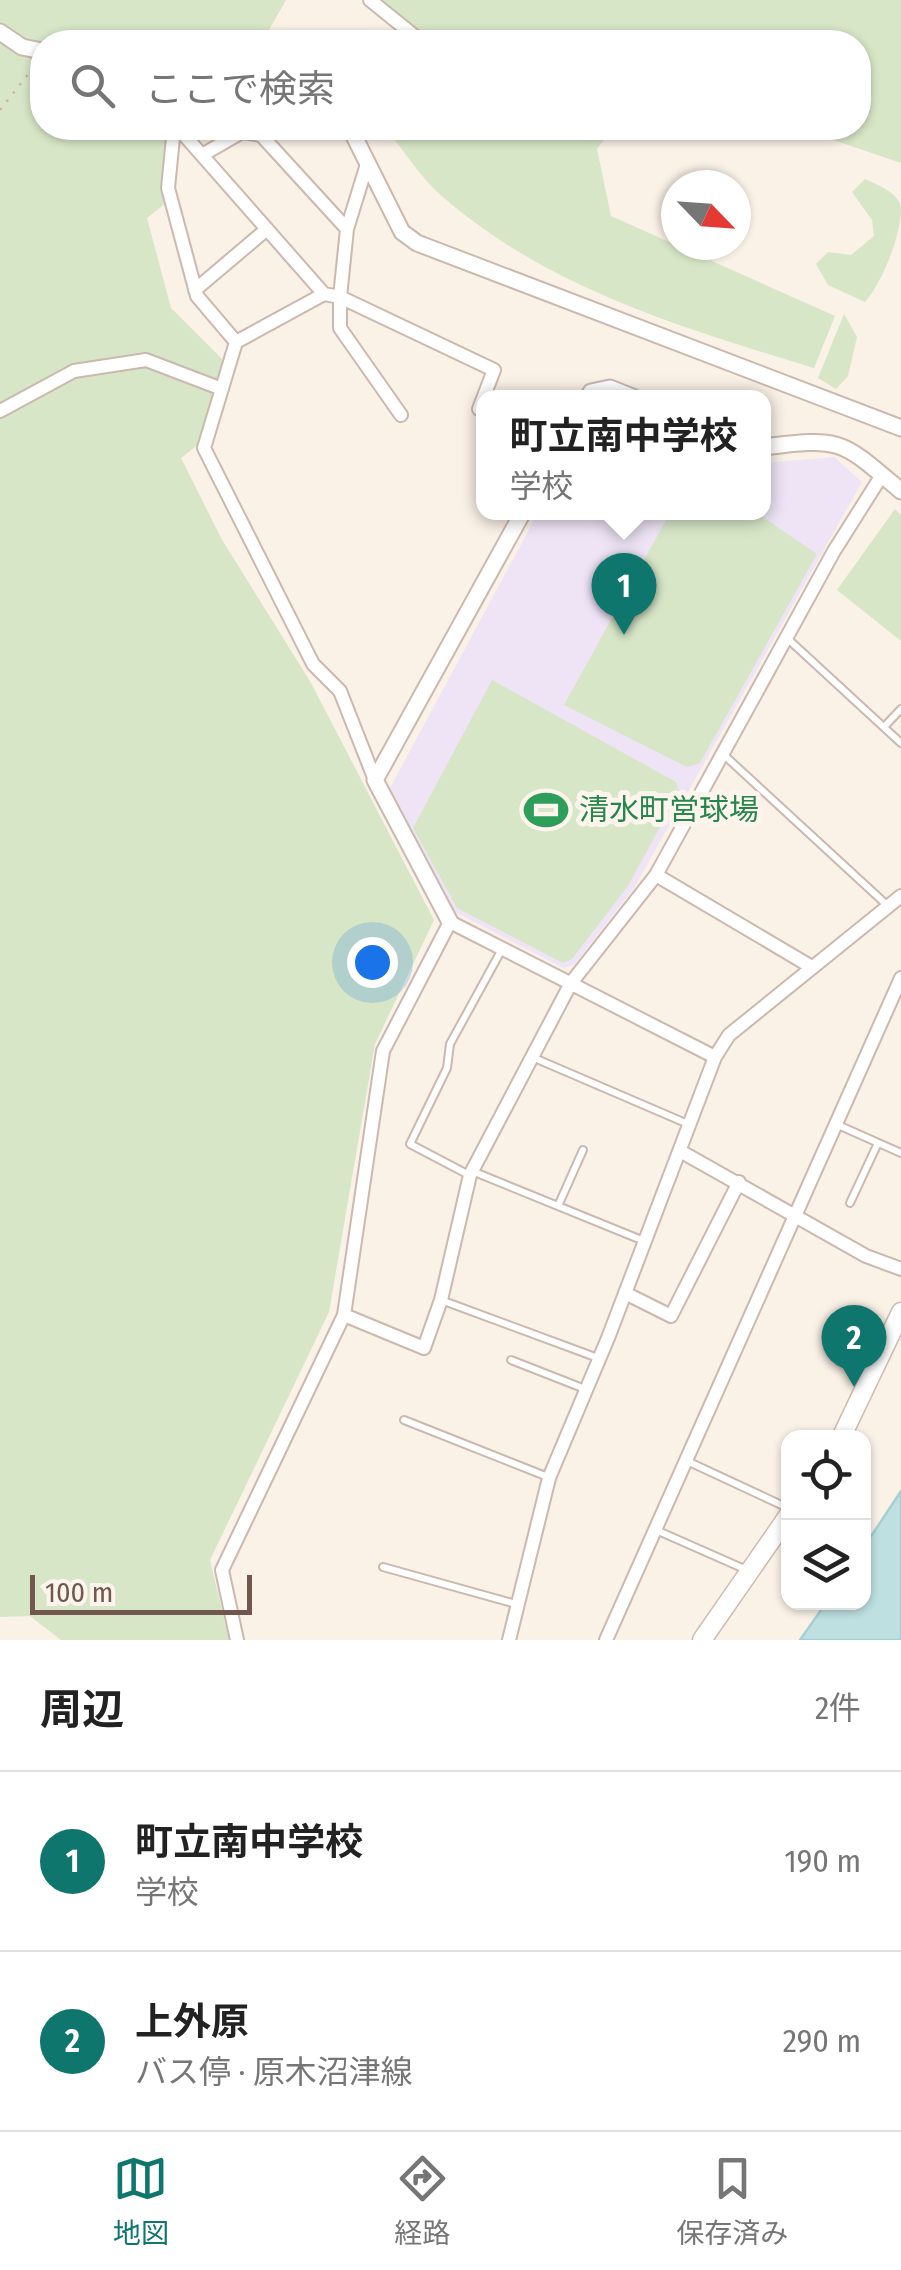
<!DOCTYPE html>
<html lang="ja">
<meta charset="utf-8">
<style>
:root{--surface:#fff;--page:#f6f6f6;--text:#222;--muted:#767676;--line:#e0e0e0;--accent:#0f766e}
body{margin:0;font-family:"Fira Sans Condensed","Noto Sans JP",sans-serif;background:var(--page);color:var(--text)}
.controls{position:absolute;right:30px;bottom:30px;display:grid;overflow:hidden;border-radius:20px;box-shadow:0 2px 8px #0004}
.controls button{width:90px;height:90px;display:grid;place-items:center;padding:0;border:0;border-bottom:2px solid var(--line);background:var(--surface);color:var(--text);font:50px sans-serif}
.compass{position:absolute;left:661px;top:170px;width:90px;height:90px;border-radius:50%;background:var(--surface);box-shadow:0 2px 8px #0004;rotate:115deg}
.scale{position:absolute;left:30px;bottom:25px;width:222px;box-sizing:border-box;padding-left:10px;border:5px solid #71574e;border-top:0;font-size:28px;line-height:35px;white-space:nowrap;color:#71574e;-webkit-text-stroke:8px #fdf5ed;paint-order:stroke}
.you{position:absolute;left:372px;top:962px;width:35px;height:35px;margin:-25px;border:8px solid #fff;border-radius:50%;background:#1a73e8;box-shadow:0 0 0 15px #1a73e833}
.badge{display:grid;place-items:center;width:65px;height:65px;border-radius:50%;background:var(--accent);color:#fff;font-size:32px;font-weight:700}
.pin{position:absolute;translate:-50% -82px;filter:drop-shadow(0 2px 5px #0008)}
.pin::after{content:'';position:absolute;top:52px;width:35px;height:30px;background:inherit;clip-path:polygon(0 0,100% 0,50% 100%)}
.popup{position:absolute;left:476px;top:390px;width:295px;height:130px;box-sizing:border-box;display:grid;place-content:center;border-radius:20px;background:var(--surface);filter:drop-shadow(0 2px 8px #0005);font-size:32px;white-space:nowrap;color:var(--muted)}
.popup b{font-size:38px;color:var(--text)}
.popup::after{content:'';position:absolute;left:50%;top:100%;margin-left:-20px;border:20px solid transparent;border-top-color:var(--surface)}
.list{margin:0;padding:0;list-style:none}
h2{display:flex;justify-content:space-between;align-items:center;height:130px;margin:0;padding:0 40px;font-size:42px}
h2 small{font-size:32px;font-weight:400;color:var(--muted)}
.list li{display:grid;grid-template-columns:65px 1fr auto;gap:30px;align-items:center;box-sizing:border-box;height:180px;padding:0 40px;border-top:2px solid var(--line)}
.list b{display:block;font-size:38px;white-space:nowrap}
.list p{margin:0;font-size:32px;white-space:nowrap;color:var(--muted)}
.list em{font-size:32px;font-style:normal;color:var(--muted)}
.icon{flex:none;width:55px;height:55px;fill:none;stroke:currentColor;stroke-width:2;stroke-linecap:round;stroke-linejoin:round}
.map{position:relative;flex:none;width:901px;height:1640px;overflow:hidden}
.search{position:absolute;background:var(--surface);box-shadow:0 2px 8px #0004;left:30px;right:30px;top:30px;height:110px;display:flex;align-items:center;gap:25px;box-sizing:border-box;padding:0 35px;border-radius:40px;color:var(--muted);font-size:38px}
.sheet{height:490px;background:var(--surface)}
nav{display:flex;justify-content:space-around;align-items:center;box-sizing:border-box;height:140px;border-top:2px solid var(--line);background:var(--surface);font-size:28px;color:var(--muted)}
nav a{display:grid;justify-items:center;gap:5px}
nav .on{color:var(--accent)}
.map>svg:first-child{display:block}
.education{fill:#eee4f6}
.green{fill:#d7e6c7}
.water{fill:#bee0e1;stroke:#a5d0d2;stroke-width:2.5}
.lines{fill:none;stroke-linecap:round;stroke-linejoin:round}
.service-casing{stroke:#cbb8ae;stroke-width:10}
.minor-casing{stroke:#cbb8ae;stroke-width:16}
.tertiary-casing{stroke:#cbb8ae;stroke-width:19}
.secondary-casing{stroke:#cfbaaf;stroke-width:21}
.path{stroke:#d1b2a5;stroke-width:2.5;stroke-dasharray:2.5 8;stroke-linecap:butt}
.service{stroke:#fff;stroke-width:6}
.minor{stroke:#fff;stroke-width:12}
.tertiary{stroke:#fff;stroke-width:15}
.secondary{stroke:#fff;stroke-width:18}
.labels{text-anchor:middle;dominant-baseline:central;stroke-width:10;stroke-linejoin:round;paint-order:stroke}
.leisure-label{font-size:30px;fill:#27864d;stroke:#fdf5ed;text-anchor:start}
</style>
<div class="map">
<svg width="901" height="1640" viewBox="0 0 901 1640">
<rect width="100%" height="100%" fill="#faf1e7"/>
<path class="education" d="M834,457L862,482L634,888L574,965L563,968L455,912L391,801L390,788L538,513L764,512V463Z"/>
<path class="green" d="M0,0H286L262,42H42V128H169L166,203L147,218L171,308L226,363L199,444L181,458L221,538L311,683L434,920L375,1044L329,1312L210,1560L229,1640H61L30,1616L0,1617Z
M370,0H901V163L798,128H858V42H432Z
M385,128H613L597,149L611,216L835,316L814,368C683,328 550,289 444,198C421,179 404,150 385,128Z
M865,179C877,185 898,192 901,207C901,236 883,281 865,302L828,285L816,264L828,252L851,255L874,236L872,220L852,192Z
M844,314L857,337L848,376L836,389L818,378Z
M895,509L901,515V641L837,590Z
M670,513H757L817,554L700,763L687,767L564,705Z
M492,680L676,782L679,792L628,886L572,959L563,963L457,908L413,828Z"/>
<path class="water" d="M901,1491V1640H800L826,1603L864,1602V1547Z"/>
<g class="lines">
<g class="service-casing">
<path id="service" d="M788,639L901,743
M884,727L901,709
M724,755L888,906
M532,1057L688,1124
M838,1125L901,1153
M472,1171L644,1241
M469,1175L410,1144L447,1068L450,1044L501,951
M850,1203L878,1143
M558,1206L583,1150
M441,1300L598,1358
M511,1360L585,1389
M404,1420L548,1477
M687,1461L788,1508
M656,1530L749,1571
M383,1567L516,1604"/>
</g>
<g class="minor-casing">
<path id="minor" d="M370,0L422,42
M174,128L168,188L197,296L236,342L204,448L313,664L340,691L375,780
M178,128L324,294L340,297V328L401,415
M202,155L242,132L261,135L347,229
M367,164L347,229L340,297L494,370L479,409H484
M195,290L267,229
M236,342L324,294
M0,411L74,371L146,360L222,389
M656,875L810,966
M680,1151L866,1256L901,1269
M625,1293L671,1316L739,1182
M344,1315L424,1348L441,1300L470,1175L571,983L656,875L834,551L882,475
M237,1640L222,1570L344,1315L383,1051L450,922L715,1057
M509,1640L549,1478L608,1338L715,1057L729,1035L901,896
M606,1640L901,978"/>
</g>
<g class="tertiary-casing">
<path id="tertiary" d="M0,32L22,47L42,51
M350,128L402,232L417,243L901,428
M588,398L591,392L610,388L635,398
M764,447C842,437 841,440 901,491
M450,922L375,780L523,512"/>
</g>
<g class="secondary-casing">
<path id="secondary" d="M841,1438L901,1312
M702,1640L788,1516"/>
</g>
<path class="path" d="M0,110L34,67"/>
<use href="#service" class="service"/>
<use href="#minor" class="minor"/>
<use href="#tertiary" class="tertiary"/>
<use href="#secondary" class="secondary"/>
</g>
<defs>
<g id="stadium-bare" transform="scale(3.45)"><path d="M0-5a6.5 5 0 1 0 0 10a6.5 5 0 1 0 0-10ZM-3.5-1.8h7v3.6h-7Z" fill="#2e9e5b" stroke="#fdf5ed" stroke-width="2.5" paint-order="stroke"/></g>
</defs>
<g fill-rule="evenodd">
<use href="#stadium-bare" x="546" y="810"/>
</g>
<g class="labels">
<g class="leisure-label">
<text x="579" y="810">清水町営球場</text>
</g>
</g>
</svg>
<div class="controls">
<button><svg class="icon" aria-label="locate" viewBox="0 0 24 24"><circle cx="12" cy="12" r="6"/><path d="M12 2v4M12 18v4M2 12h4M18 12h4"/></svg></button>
<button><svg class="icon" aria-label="layers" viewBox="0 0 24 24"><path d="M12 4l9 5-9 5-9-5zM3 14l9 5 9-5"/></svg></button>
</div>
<svg class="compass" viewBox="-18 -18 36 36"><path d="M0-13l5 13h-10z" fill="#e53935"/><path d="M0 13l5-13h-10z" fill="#767676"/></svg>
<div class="scale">100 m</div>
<div class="you"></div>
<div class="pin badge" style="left:624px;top:635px">1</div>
<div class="popup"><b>町立南中学校</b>学校</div>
<div class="pin badge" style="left:854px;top:1387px">2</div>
<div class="search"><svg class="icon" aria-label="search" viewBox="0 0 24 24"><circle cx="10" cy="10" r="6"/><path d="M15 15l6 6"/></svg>ここで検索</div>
</div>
<section class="sheet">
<h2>周辺<small>2件</small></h2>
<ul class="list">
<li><span class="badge">1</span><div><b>町立南中学校</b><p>学校</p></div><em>190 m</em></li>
<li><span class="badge">2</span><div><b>上外原</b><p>バス停 · 原木沼津線</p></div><em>290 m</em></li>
</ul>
</section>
<nav>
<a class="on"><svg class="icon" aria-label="map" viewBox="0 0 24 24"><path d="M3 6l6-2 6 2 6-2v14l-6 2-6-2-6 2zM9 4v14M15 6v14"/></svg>地図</a>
<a><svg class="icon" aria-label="directions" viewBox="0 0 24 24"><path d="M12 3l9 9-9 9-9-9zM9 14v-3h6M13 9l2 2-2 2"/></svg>経路</a>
<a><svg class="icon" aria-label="saved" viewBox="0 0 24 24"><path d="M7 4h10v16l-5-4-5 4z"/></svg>保存済み</a>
</nav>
